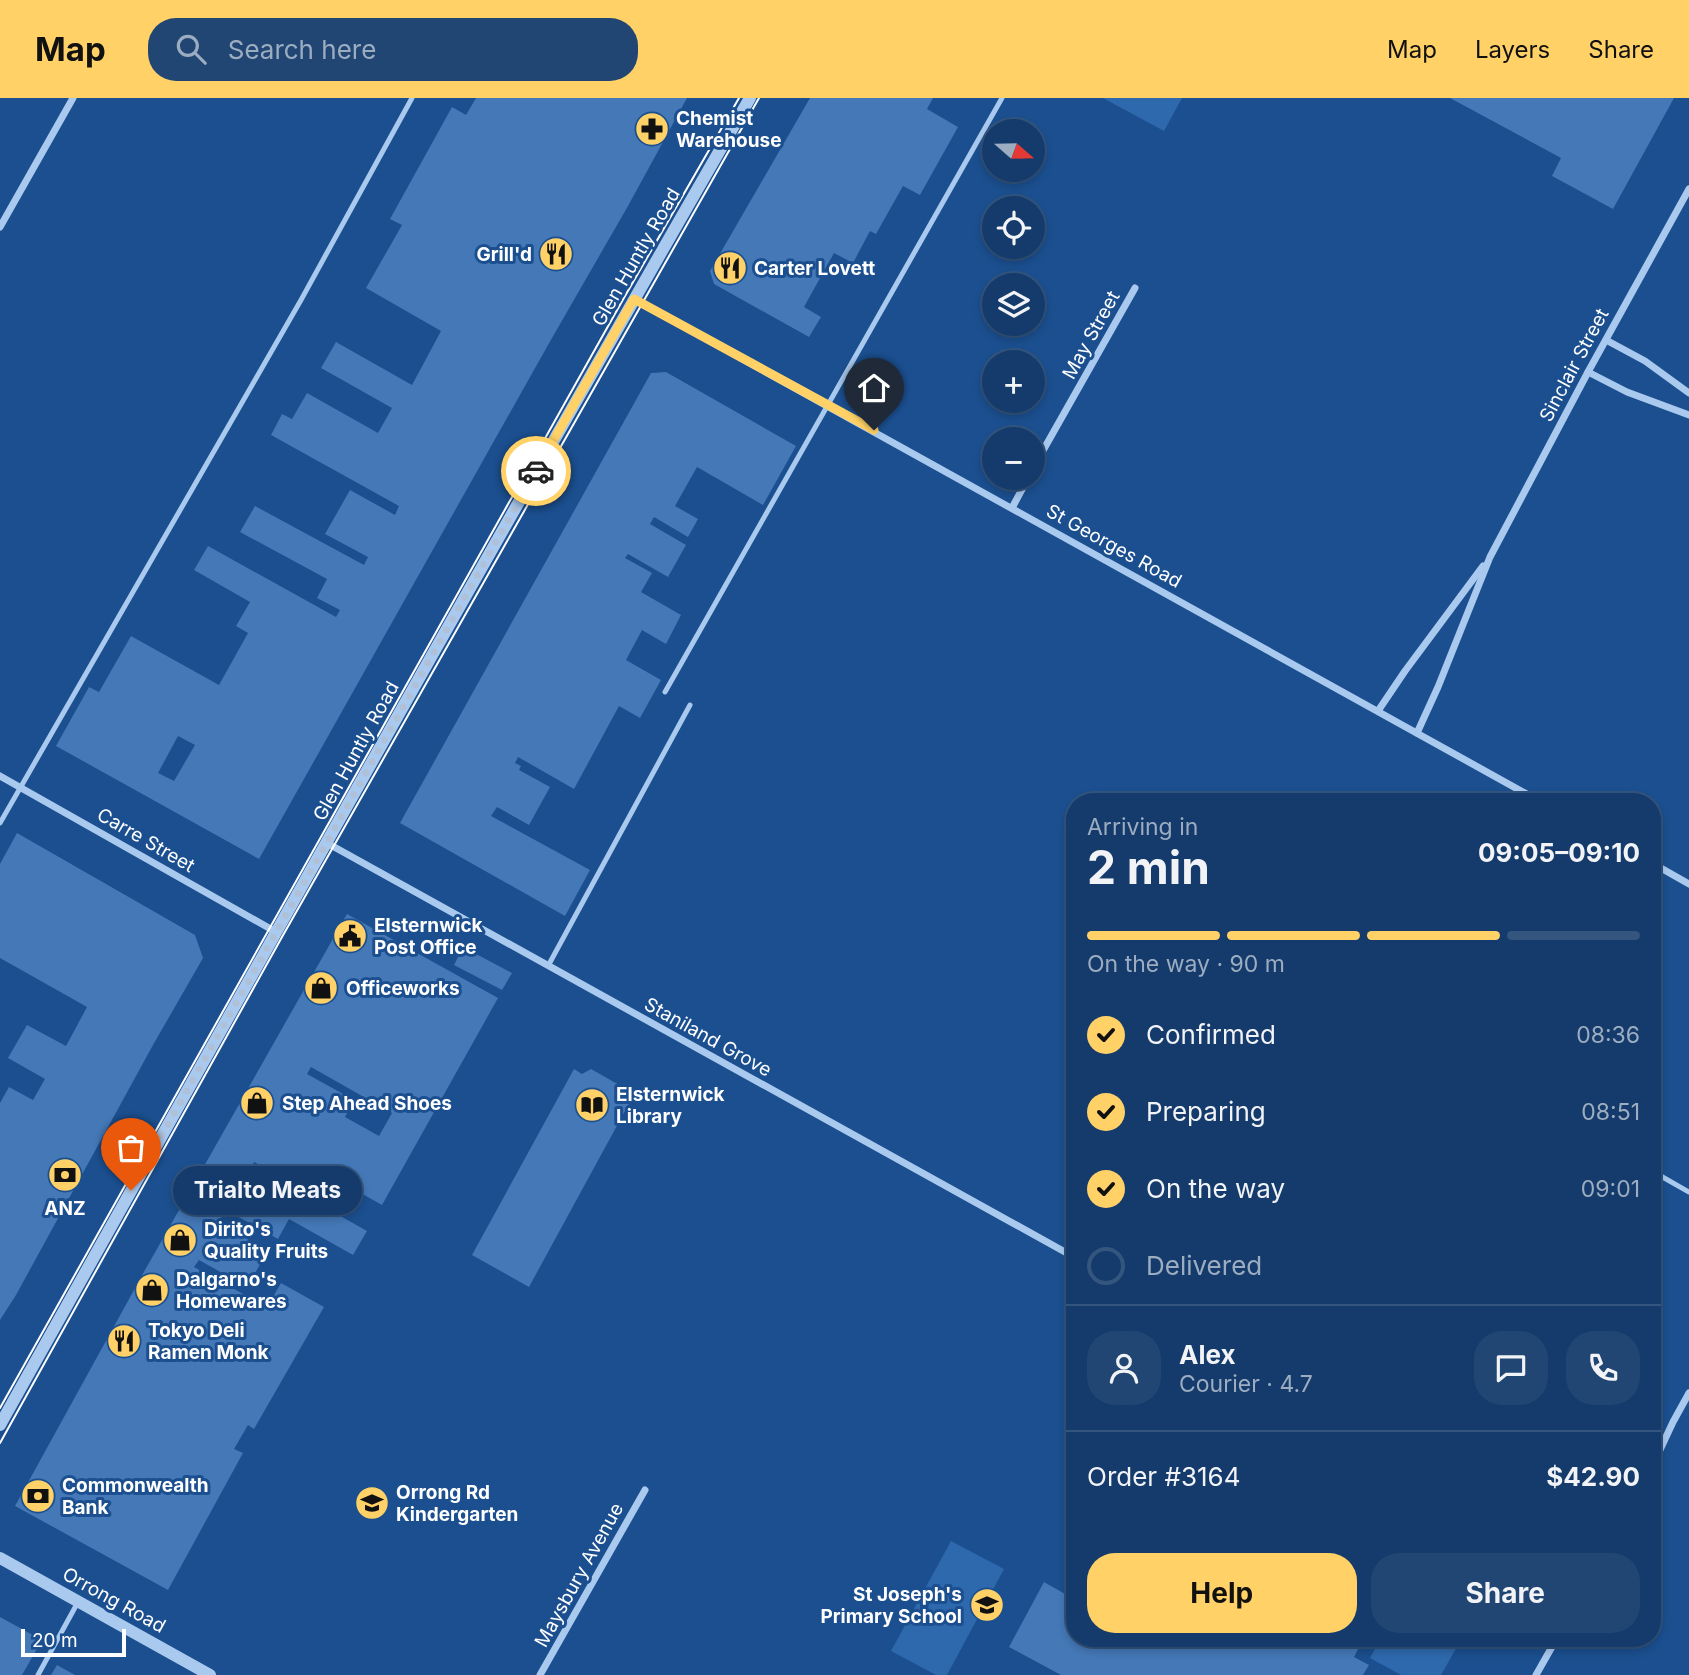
<!DOCTYPE html>
<html lang="en">
<head>
<meta charset="utf-8">
<style>
  body { margin:0; font-family:Inter,sans-serif; background:#214673; color:#f1f3f6; height:100vh; display:flex; flex-direction:column; font-size:26px; white-space:nowrap }
  * { box-sizing:border-box; margin:0 }
  p { font-size:23px; color:#9dadc1 }
  .icon { flex:none; width:38px; height:38px; fill:none; stroke:currentColor; stroke-width:2; stroke-linecap:round; stroke-linejoin:round }
  .map { position:relative; flex:1; overflow:hidden }
  .details { position:absolute; left:1066px; top:695px; width:595px; height:854px; display:flex; flex-direction:column; background:#143b6b; border-radius:28px; box-shadow:0 4px 10px #0003,0 0 0 2px #33557e }
  .details>* { flex:none }
  .needle { width:46px; rotate:110deg }
  .buttons { position:absolute; left:982px; top:21px; display:grid; gap:14px }
  .buttons a { display:grid; place-items:center; width:63px; height:63px; border-radius:50%; background:#143b6b; box-shadow:0 4px 10px #0003,0 0 0 2px #33557e; font-size:35px }
  .scale { position:absolute; left:21px; bottom:18px; width:105px; box-sizing:border-box; padding-left:7px; border:4px solid #fff; border-top:0; font-size:19px; line-height:24px; white-space:nowrap; color:#fff; -webkit-text-stroke:5px #1b4f8f; paint-order:stroke }
  .pin { position:absolute; display:grid; place-items:center; width:60px; height:60px; color:#fff; margin:-72px -30px; border-radius:50% 50% 50% 0; rotate:-45deg; box-shadow:0 0 7px #0007 }
  .pin .icon { rotate:45deg }
  .courier { position:absolute; display:grid; place-items:center; width:70px; height:70px; margin:-35px; border:5px solid #ffd166; border-radius:50%; background:#fff; color:#222; box-shadow:0 2px 9px #0007 }
  .bubble { position:absolute; height:49px; border-radius:24px; background:#143b6b; box-shadow:0 4px 10px #0003,0 0 0 2px #33557e; font-size:23px; font-weight:700; line-height:49px; text-align:center }
  .summary em { font-style:normal; font-weight:700 }
  .summary div { display:flex; flex-direction:column-reverse }
  .summary { display:flex; align-items:center; justify-content:space-between; height:119px; padding:0 21px }
  h1 { font-size:46px; font-weight:700; line-height:52px }
  .bar { display:grid; grid-template-columns:repeat(4,1fr); gap:10px 7px; align-content:center; height:84px; padding:0 21px }
  .bar i { height:9px; border-radius:5px; background:#33557e }
  .bar .selected { background:#ffd166 }
  .bar p { grid-column:span 4 }
  .line { display:flex; align-items:center; gap:18px; padding:0 21px; border-top:2px solid #33557e }
  .line div { flex:1 }
  .round { display:grid; place-items:center; flex:none; width:74px; height:74px; border-radius:28px; background:#214673 }
  ol { padding:0 21px; list-style:none }
  li { display:flex; align-items:center; gap:21px; height:77px }
  li p { margin-inline-start:auto }
  li .icon { padding:7px; border-radius:50%; background:#ffd166; color:#111; stroke-width:4 }
  li:last-child { color:#9dadc1 }
  li i { width:38px; height:38px; border:4px solid #33557e; border-radius:50% }
  .action { display:flex; gap:14px; margin-top:auto; padding:14px 21px }
  .action a { flex:1; height:80px; border-radius:28px; background:#ffd166; color:#111; font-size:28px; font-weight:700; line-height:80px; text-align:center }
  .action a+a { background:#214673; color:#f1f3f6 }
  header { display:flex; align-items:center; gap:42px; box-sizing:border-box; height:98px; padding:0 35px; background:#ffd166; color:#111 }
  header strong { font-size:33px }
  nav { display:flex; gap:38px; margin-inline-start:auto; font-size:24px }
  .search { width:490px; height:63px; background:#214673; display:flex; align-items:center; gap:18px; box-sizing:border-box; padding:0 24px; border-radius:28px; color:#9dadc1; font-size:26px }
  .map>svg:first-child { display:block }
</style>
</head>
<body>
<header>
<strong>Map</strong>
<div class="search"><svg class="icon" aria-label="search" viewBox="0 0 24 24"><circle cx="10" cy="10" r="6"/><path d="M15 15l6 6"/></svg>Search here</div>
<nav><a>Map</a><a>Layers</a><a>Share</a></nav>
</header>
<div class="map">
<svg width="1689" height="1577" viewBox="0 0 1689 1577">
  <rect width="100%" height="100%" fill="#1b4f8f"/>
  <g fill="#2e69ad">
    <polygon points="1103,0 1182,0 1164,33"/>
    <polygon points="951,1443 1004,1471 947,1577 936,1577 891,1553"/>
    <polygon points="1381,1540 1462,1540 1441,1577 1401,1577 1370,1560"/>
  </g>
  <g fill="#4478b7" fill-rule="evenodd">
    <path d="M476,0H687L628,108L548,247L259,761L56,648L89,589L99,594L131,538L219,587L248,535L236,528L250,504L194,472L208,448L336,519L340,512L317,500L327,481L240,434L255,408L364,467L368,459L325,436L350,392L395,417L399,408L271,337L282,316L292,321L307,295L378,335L392,310L321,270L336,244L412,287L441,233L366,190L402,127L390,121L452,9L466,17ZM178,638L195,647L174,683L158,675Z"/>
    <polygon points="810,0 933,0 927,11 958,29 920,97 903,88 876,136 870,133 853,165 834,155 804,209 821,219 809,239 714,186 710,173"/>
    <polygon points="1450,0 1674,0 1613,111 1552,78 1561,60"/>
    <polygon points="666,274 796,348 763,407 697,369 675,408 698,421 688,439 654,419 650,426 686,447 668,479 628,456 625,460 652,475 641,494 681,517 666,546 642,532 626,562 661,582 640,620 619,608 574,691 518,659 515,665 521,668 519,672 550,689 529,727 497,709 491,718 590,772 565,818 400,725 651,275"/>
    <polygon points="17,735 195,837 203,860 153,947 16,1197 0,1222 0,1005 9,989 33,1002 45,981 8,960 27,927 66,948 87,909 0,860 0,766"/>
    <path d="M347,816L498,900L382,1107L316,1070L305,1091L254,1064L252,1068L367,1133L353,1157L289,1121L278,1141L226,1112L218,1125L267,1152L258,1170L247,1189L199,1162L194,1169L267,1209L281,1185L324,1209L254,1331L248,1327L234,1351L243,1355L168,1492L15,1408L145,1172ZM311,969L392,1015L379,1038L345,1019L354,1002L307,976Z"/>
    <polygon points="463,849 512,875 502,892 454,867"/>
    <polygon points="574,971 582,976 591,971 621,988 623,998 631,1002 529,1189 472,1157"/>
    <polygon points="1044,1484 1074,1501 1074,1540 1266,1540 1273,1544 1275,1540 1348,1540 1360,1547 1354,1559 1369,1567 1363,1577 1061,1577 1009,1549"/>
    <polygon points="0,1519 42,1542 22,1577 0,1577"/>
    <polygon points="57,1567 75,1577 51,1577"/>
  </g>
  <g fill="none" stroke-linecap="round" stroke-linejoin="round">
    <g stroke="#a9c9ee" stroke-width="5">
      <polyline points="665,594 1002,0"/>
      <polyline points="0,725 301,202 412,0"/>
      <polyline points="548,868 690,607"/>
      <polyline points="1652,1073 1689,1094"/>
      <polyline points="38,1577 78,1504"/>
    </g>
    <g stroke="#a9c9ee" stroke-width="7">
      <polyline points="0,129 73,0"/>
      <polyline points="634,201 1541,704"/>
      <polyline points="1606,242 1645,263 1689,295"/>
      <polyline points="1588,274 1627,294 1689,317"/>
      <polyline points="1032,372 1135,190"/>
      <polyline points="1012,410 1028,380"/>
      <polyline points="1378,613 1405,573 1483,468"/>
      <polyline points="1417,635 1438,589 1490,459 1588,274 1689,91"/>
      <polyline points="0,678 276,834"/>
      <polyline points="327,745 1074,1159"/>
      <polyline points="1652,765 1689,786"/>
      <polyline points="1652,1369 1673,1324 1689,1295"/>
      <polyline points="540,1577 645,1392"/>
      <polyline points="1536,1577 1557,1540"/>
    </g>
    <g stroke="#a9c9ee" stroke-width="12">
      <path d="M0,1327C248,884 496,440 750,0"/>
      <polyline points="0,1460 210,1577"/>
    </g>
    <g stroke="#fff" stroke-width="2">
      <polyline points="0,1310 625,198 739,0"/>
      <polyline points="0,1345 282,839 759,0"/>
    </g>
  </g>
  <g fill="none" stroke-linecap="round" stroke-linejoin="round">
    <polyline stroke="#afc1d8" stroke-width="7" stroke-dasharray="0 12.6" points="131,1092 536,373"/>
    <polyline stroke="#ffd166" stroke-width="9" points="536,373 634,201 874,332"/>
  </g>
  <defs>
    <g id="pharmacy-disc" transform="scale(1.75)"><circle r="9.5" fill="#ffd166" stroke="#1b4f8f"/><path d="M-2-6h4v4h4v4h-4v4h-4v-4h-4v-4h4Z" fill="#111"/></g>
    <g id="restaurant-disc" transform="scale(1.75)"><circle r="9.5" fill="#ffd166" stroke="#1b4f8f"/><path d="M-5-6h1v4h1v-4h1v4h1v-4h1v5L-1.5 .5V6h-2V.5L-5-1ZM5-6V6H3V1.5H1.5Q1.5-4 5-6Z" fill="#111"/></g>
    <g id="civic-disc" transform="scale(1.75)"><circle r="9.5" fill="#ffd166" stroke="#1b4f8f"/><path d="M-.6-6.5H3V-4.5H.6V-3L4-1V1h2V6H-6V1h2V-1L-.6-3ZM-1.2 2.5V6h2.4V2.5Z" fill="#111"/></g>
    <g id="shop-disc" transform="scale(1.75)"><circle r="9.5" fill="#ffd166" stroke="#1b4f8f"/><path d="M-5-2.5h2.3a2.7 3.5 0 0 1 5.4 0H5L5.5 6h-11ZM-1.5-2.5h3a1.5 2.3 0 0 0-3 0Z" fill="#111"/></g>
    <g id="library-disc" transform="scale(1.75)"><circle r="9.5" fill="#ffd166" stroke="#1b4f8f"/><path d="M-6-4Q-3-5.5-.7-3.5V5Q-3 3-6 4ZM6-4Q3-5.5 .7-3.5V5Q3 3 6 4Z" fill="#111"/></g>
    <g id="bank-disc" transform="scale(1.75)"><circle r="9.5" fill="#ffd166" stroke="#1b4f8f"/><path d="M-6-4H6V4H-6ZM0-2.3a2.3 2.3 0 1 0 0 4.6a2.3 2.3 0 1 0 0-4.6Z" fill="#111"/></g>
    <g id="school-disc" transform="scale(1.75)"><circle r="9.5" fill="#ffd166" stroke="#1b4f8f"/><path d="M0-5L7-2L0 1L-7-2ZM-4 1L0 2.5L4 1V4Q0 6-4 4Z" fill="#111"/></g>
  </defs>
  <g fill-rule="evenodd">
    <use href="#pharmacy-disc" x="652" y="31"/>
    <use href="#restaurant-disc" x="556" y="156"/>
    <use href="#restaurant-disc" x="730" y="170"/>
    <use href="#civic-disc" x="350" y="838"/>
    <use href="#shop-disc" x="321" y="890"/>
    <use href="#shop-disc" x="257" y="1005"/>
    <use href="#library-disc" x="592" y="1007"/>
    <use href="#bank-disc" x="65" y="1077"/>
    <use href="#shop-disc" x="180" y="1142"/>
    <use href="#shop-disc" x="152" y="1192"/>
    <use href="#restaurant-disc" x="124" y="1243"/>
    <use href="#bank-disc" x="38" y="1398"/>
    <use href="#school-disc" x="372" y="1405"/>
    <use href="#school-disc" x="987" y="1507"/>
  </g>
  <g text-anchor="middle" dominant-baseline="central" stroke-width="6" stroke-linejoin="round" paint-order="stroke">
    <g font-size="19" font-weight="bold" fill="#fff" stroke="#1b4f8f" text-anchor="start">
      <text x="676" y="20">Chemist<tspan x="676" dy="22">Warehouse</tspan></text>
      <text x="532" y="156" text-anchor="end">Grill'd</text>
      <text x="754" y="170">Carter Lovett</text>
      <text x="374" y="827">Elsternwick<tspan x="374" dy="22">Post Office</tspan></text>
      <text x="346" y="890">Officeworks</text>
      <text x="616" y="996">Elsternwick<tspan x="616" dy="22">Library</tspan></text>
      <text x="282" y="1005">Step Ahead Shoes</text>
      <text x="65" y="1110" text-anchor="middle">ANZ</text>
      <text x="204" y="1131">Dirito's<tspan x="204" dy="22">Quality Fruits</tspan></text>
      <text x="176" y="1181">Dalgarno's<tspan x="176" dy="22">Homewares</tspan></text>
      <text x="148" y="1232">Tokyo Deli<tspan x="148" dy="22">Ramen Monk</tspan></text>
      <text x="62" y="1387">Commonwealth<tspan x="62" dy="22">Bank</tspan></text>
      <text x="396" y="1394">Orrong Rd<tspan x="396" dy="22">Kindergarten</tspan></text>
      <text x="962" y="1496" text-anchor="end">St Joseph's<tspan x="962" dy="22">Primary School</tspan></text>
    </g>
    <g font-size="19" fill="#fff" stroke="#1b4f8f">
      <text transform="translate(636 159) rotate(-60)">Glen Huntly Road</text>
      <text transform="translate(1091 237) rotate(-61)">May Street</text>
      <text transform="translate(1574 267) rotate(-62)">Sinclair Street</text>
      <text transform="translate(1114 448) rotate(29)">St Georges Road</text>
      <text transform="translate(356 653) rotate(-61)">Glen Huntly Road</text>
      <text transform="translate(146 742) rotate(30)">Carre Street</text>
      <text transform="translate(708 939) rotate(29)">Staniland Grove</text>
      <text transform="translate(579 1477) rotate(-61)">Maysbury Avenue</text>
      <text transform="translate(114 1502) rotate(29)">Orrong Road</text>
    </g>
  </g>
</svg>
<div class="buttons">
<a><svg class="needle" viewBox="-14 -14 28 28"><path d="M0-13l5 13h-10z" fill="#e53935"/><path d="M0 13l5-13h-10z" fill="#9dadc1"/></svg></a>
<a><svg class="icon" aria-label="locate" viewBox="0 0 24 24"><circle cx="12" cy="12" r="6"/><path d="M12 2v4M12 18v4M2 12h4M18 12h4"/></svg></a>
<a><svg class="icon" aria-label="layers" viewBox="0 0 24 24"><path d="M12 4l9 5-9 5-9-5zM3 14l9 5 9-5"/></svg></a>
<a>+</a>
<a>−</a>
</div>
<div class="scale">20 m</div>
<div class="pin" style="left:131px;top:1092px;background:#ea580c"><svg class="icon" aria-label="bag" viewBox="0 0 24 24"><path d="M5 8h14l-1 12H6zM9 8a3 3 0 0 1 6 0"/></svg></div>
<div class="pin" style="left:874px;top:332px;background:#1f2937"><svg class="icon" aria-label="home" viewBox="0 0 24 24"><path d="M3 11l9-7 9 7M6 9v11h12V9"/></svg></div>
<div class="courier" style="left:536px;top:373px"><svg class="icon" aria-label="car" viewBox="0 0 24 24"><path d="M5 17H2v-5l4-1 3-4h7l3 4 3 1v5h-3M9 17h6M6 11h13"/><circle cx="7" cy="17" r="2"/><circle cx="17" cy="17" r="2"/></svg></div>
<div class="bubble" style="left:173px;top:1068px;width:189px">Trialto Meats</div>
<section class="details">
<div class="summary"><div><h1>2 min</h1><p>Arriving in</p></div><em>09:05–09:10</em></div>
<div class="bar"><i class="selected"></i><i class="selected"></i><i class="selected"></i><i></i><p>On the way · 90 m</p></div>
<ol>
<li><svg class="icon" aria-label="check" viewBox="0 0 24 24"><path d="M5 12l5 5 9-10"/></svg>Confirmed<p>08:36</p></li>
<li><svg class="icon" aria-label="check" viewBox="0 0 24 24"><path d="M5 12l5 5 9-10"/></svg>Preparing<p>08:51</p></li>
<li><svg class="icon" aria-label="check" viewBox="0 0 24 24"><path d="M5 12l5 5 9-10"/></svg>On the way<p>09:01</p></li>
<li><i></i>Delivered</li>
</ol>
<div class="line" style="height:126px"><a class="round"><svg class="icon" aria-label="person" viewBox="0 0 24 24"><circle cx="12" cy="8" r="4"/><path d="M4 21q1-7 8-7t8 7"/></svg></a><div><b>Alex</b><p>Courier · 4.7</p></div><a class="round"><svg class="icon" aria-label="chat" viewBox="0 0 24 24"><path d="M4 5h16v11H9l-5 4z"/></svg></a><a class="round"><svg class="icon" aria-label="phone" viewBox="0 0 24 24"><path d="M5 4h4l2 5-3 2q2 4 5 5l2-3 5 2v4C11 20 4 13 5 4z"/></svg></a></div>
<div class="line" style="height:91px"><div>Order #3164</div><b>$42.90</b></div>
<div class="action"><a>Help</a><a>Share</a></div>
</section>
</div>
</body>
</html>
